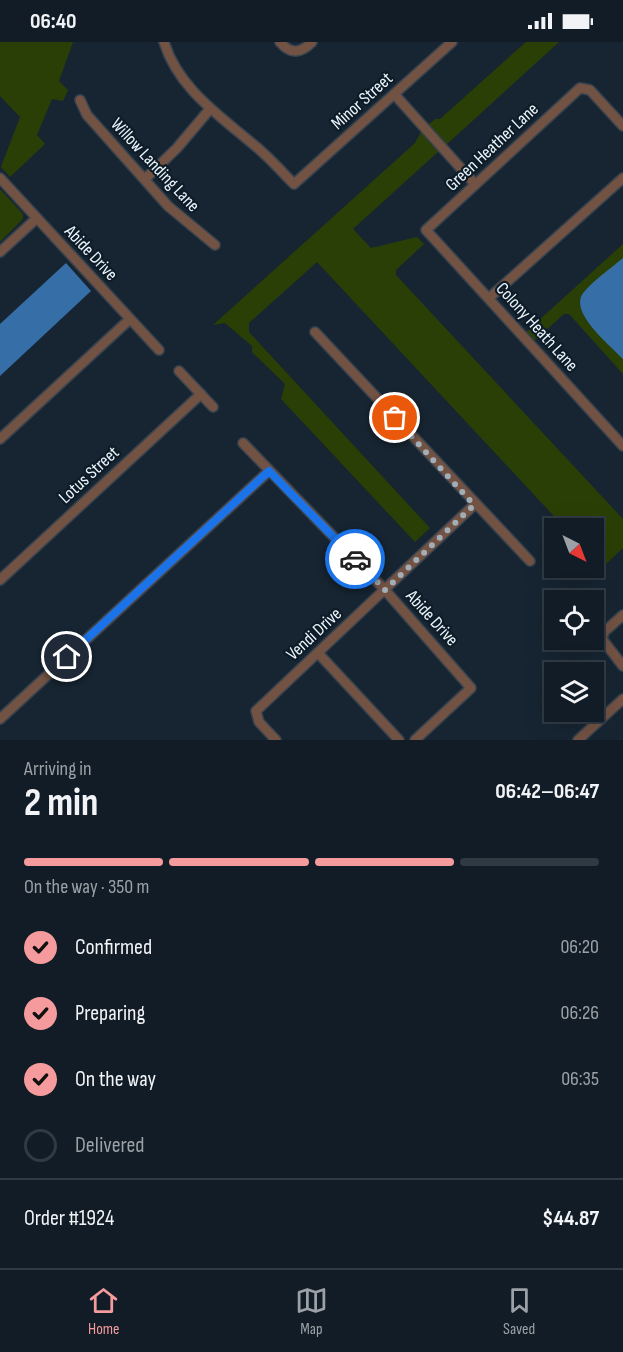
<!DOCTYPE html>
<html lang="en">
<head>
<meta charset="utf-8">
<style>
  body { margin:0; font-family:"Sofia Sans Condensed",sans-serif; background:#1e2932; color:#f1f3f6; height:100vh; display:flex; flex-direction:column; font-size:22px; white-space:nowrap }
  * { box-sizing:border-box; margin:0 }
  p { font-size:20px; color:#9ca1a7 }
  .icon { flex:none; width:33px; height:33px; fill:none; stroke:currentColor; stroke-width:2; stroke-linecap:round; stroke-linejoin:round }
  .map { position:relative; height:698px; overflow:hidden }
  .panel { display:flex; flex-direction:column; background:#111c26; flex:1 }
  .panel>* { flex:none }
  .needle { width:39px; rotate:138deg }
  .tools { position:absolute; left:544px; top:476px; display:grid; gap:12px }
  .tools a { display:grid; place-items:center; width:60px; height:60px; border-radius:0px; background:#111c26; box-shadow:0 6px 24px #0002,0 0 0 2px #303a43; font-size:30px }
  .pin { position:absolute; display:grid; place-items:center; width:51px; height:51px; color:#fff; margin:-26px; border:3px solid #fff; border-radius:50%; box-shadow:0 2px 6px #0007 }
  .courier { position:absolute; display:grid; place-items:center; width:60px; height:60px; margin:-30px; border:4px solid #1a73e8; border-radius:50%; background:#fff; color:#222; box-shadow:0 2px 8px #0007 }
  .head em { font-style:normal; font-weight:700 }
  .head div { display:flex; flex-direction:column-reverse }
  .head { display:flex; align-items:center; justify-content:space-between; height:102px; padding:0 24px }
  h1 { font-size:39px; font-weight:700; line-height:45px }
  .bar { display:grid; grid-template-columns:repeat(4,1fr); gap:9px 6px; align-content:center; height:72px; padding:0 24px }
  .bar i { height:8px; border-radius:4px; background:#303a43 }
  .bar .active { background:#f59b9d }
  .bar p { grid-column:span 4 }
  .line { display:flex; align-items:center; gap:15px; padding:0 24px; border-top:2px solid #303a43 }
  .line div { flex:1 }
  ol { padding:0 24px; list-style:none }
  li { display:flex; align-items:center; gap:18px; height:66px }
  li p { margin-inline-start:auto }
  li .icon { padding:6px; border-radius:50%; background:#f59b9d; color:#111; stroke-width:4 }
  li:last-child { color:#9ca1a7 }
  li i { width:33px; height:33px; border:3px solid #303a43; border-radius:50% }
  .status { display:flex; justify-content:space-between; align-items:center; height:42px; padding:0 30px; background:#111c26; direction:ltr }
  .status svg { height:16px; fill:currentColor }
  .tab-bar { display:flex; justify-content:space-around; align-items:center; height:84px; border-top:2px solid #303a43; background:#111c26; font-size:16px; color:#9ca1a7 }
  .tab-bar a { display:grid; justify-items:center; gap:3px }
  .tab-bar .active { color:#f59b9d }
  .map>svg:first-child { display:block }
</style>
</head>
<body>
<div class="status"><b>06:40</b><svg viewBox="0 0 49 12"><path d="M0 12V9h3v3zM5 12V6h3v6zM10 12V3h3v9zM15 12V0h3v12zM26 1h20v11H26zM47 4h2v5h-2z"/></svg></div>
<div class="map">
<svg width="623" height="698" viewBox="0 0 623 698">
  <rect width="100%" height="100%" fill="#172532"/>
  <g fill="#2a3f05">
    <polygon points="0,0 73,0 59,39 68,48 63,59 52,57 37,93 45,102 10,135 1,125 20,75 0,54"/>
    <polygon points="526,0 559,0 446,103 428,83 435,77 440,77"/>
    <polygon points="421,90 439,109 353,187 371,206 417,195 424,202 396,228 396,233 623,477 623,506 602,526 594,517 594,486 565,486 317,220 249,281 249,290 430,486 415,500 281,357 285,342 252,310 252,304 225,281 213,283 415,101"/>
    <polygon points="0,147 23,172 23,177 0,200"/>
    <polygon points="623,202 623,332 569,272 564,272 534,299 526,290"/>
  </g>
  <g fill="#366fa8">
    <path d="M623,216V317C610,303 567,269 584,250C595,237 610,227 623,216Z"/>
    <polygon points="66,221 91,249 0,334 0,282"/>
  </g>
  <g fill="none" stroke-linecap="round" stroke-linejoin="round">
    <g stroke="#35424f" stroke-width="12">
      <g id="minor">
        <path d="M164,0C178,46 219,73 254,103C268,114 281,129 294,142L452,0"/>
        <path d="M280,0C291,13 301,11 312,0"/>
        <polyline points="395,53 475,142"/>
        <polyline points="80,58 87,73 168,164 215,203"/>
        <polyline points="623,84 590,48 580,46 426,188 623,404"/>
        <polyline points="0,136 159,308"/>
        <polyline points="145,137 177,106 210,67"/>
        <polyline points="0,210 37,176"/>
        <polyline points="489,256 623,136"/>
        <polyline points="315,290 530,519"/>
        <polyline points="179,329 213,365"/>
        <polyline points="0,397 130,277"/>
        <polyline points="243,401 385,548 471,646 415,698"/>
        <polyline points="0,538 201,352"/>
        <polyline points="623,573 604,590 602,597 623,624"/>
        <polyline points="318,611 399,698"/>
        <polyline points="0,677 269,429"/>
        <polyline points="276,698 259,680 256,669 474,463"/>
        <polyline points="578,698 623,657"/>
      </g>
    </g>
    <use href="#minor" stroke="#725243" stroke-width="9"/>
  </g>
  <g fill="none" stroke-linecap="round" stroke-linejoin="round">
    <polyline stroke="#a1adb7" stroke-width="6" stroke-dasharray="0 10.8" points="355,517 385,548 474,463 395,376"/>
    <polyline stroke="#1a73e8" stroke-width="8" points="67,615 269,429 355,517"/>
  </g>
  <g text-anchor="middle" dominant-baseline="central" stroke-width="4.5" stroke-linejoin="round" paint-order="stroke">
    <g font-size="18" fill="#ecf6fe" stroke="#0e1c28">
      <text transform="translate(362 59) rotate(-42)">Minor Street</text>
      <text transform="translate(492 105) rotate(-43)">Green Heather Lane</text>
      <text transform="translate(155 123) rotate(47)">Willow Landing Lane</text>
      <text transform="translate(91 211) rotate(47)">Abide Drive</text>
      <text transform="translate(537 285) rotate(48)">Colony Heath Lane</text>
      <text transform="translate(89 433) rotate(-43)">Lotus Street</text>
      <text transform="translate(432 576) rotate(48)">Abide Drive</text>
      <text transform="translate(314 592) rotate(-43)">Vendi Drive</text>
    </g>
  </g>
</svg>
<div class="tools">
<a><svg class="needle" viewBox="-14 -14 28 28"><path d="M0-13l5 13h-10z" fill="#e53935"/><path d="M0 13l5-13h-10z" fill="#9ca1a7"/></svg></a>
<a><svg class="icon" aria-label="locate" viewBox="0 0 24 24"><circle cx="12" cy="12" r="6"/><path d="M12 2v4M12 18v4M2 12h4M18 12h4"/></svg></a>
<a><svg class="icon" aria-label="layers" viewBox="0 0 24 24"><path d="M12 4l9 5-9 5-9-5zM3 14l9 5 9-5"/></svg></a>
</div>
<div class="pin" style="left:395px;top:376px;background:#ea580c"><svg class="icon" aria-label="bag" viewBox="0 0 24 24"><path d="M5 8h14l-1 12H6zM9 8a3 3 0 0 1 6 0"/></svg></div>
<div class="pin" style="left:67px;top:615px;background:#1f2937"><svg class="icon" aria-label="home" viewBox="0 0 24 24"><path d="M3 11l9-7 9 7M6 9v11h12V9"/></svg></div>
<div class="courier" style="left:355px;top:517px"><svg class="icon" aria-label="car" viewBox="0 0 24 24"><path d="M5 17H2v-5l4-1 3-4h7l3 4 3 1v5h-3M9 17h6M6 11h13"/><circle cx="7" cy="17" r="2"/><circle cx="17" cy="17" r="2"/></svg></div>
</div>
<section class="panel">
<div class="head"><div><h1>2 min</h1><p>Arriving in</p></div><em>06:42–06:47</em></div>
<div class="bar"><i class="active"></i><i class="active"></i><i class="active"></i><i></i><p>On the way · 350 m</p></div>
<ol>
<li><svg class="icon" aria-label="check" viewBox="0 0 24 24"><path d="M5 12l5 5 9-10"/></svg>Confirmed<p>06:20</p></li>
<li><svg class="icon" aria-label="check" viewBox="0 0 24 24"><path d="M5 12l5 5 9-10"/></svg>Preparing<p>06:26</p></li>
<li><svg class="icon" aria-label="check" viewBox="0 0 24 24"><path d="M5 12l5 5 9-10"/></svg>On the way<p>06:35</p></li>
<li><i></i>Delivered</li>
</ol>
<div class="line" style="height:78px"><div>Order #1924</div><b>$44.87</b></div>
</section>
<nav class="tab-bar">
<a class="active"><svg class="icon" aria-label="home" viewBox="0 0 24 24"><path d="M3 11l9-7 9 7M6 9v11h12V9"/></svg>Home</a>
<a><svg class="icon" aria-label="map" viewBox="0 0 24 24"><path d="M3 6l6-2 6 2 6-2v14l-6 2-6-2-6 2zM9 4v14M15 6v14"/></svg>Map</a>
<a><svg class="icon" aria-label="saved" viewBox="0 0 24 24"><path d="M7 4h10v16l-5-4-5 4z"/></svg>Saved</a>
</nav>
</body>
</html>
